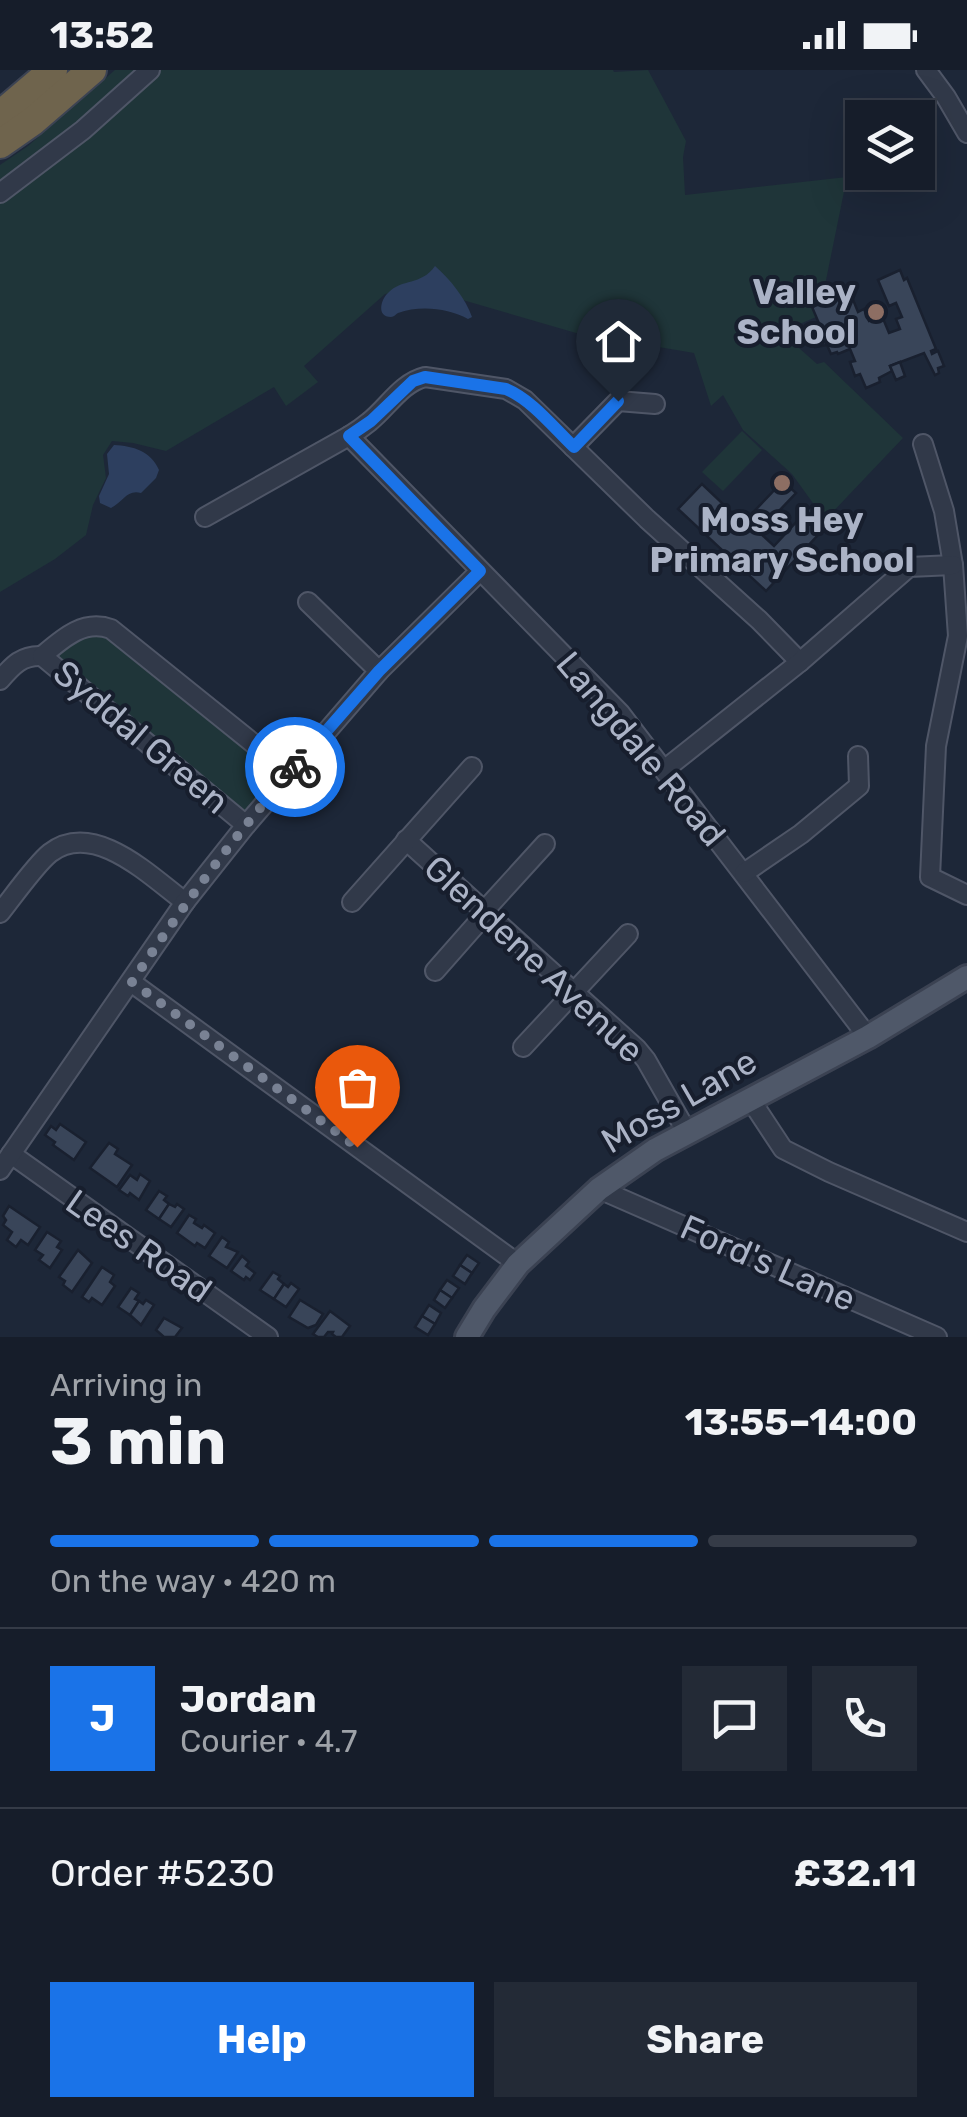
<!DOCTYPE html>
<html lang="en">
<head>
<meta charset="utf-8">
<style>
  body { margin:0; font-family:Rubik,sans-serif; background:#232a36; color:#f1f3f6; height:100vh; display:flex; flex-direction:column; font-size:38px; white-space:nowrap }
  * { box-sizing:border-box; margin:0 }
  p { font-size:32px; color:#9ea2a8 }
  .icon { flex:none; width:55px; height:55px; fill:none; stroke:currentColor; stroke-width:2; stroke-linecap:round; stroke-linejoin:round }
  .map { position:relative; height:1267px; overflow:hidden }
  .drawer { display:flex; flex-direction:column; background:#161d2a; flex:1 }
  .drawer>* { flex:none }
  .fabs { position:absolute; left:845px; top:30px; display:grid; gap:20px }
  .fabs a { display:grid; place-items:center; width:90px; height:90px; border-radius:0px; background:#161d2a; box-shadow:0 10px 40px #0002,0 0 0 2px #353b47; font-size:50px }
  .pin { position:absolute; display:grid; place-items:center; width:85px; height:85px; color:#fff; margin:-102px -42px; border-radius:50% 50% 50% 0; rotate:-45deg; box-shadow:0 0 10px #0007 }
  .pin .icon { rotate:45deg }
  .courier { position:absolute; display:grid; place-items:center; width:100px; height:100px; margin:-50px; border:8px solid #1a73e8; border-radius:50%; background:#fff; color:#222; box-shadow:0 2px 12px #0007 }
  .overview em { font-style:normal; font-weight:700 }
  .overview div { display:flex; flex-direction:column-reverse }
  .overview { display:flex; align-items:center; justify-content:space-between; height:170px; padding:0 50px }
  h1 { font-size:65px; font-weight:700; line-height:75px }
  .bar { display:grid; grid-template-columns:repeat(4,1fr); gap:15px 10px; align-content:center; height:120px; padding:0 50px }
  .bar i { height:12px; border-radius:8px; background:#353b47 }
  .bar .on { background:#1a73e8 }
  .bar p { grid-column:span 4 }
  .line { display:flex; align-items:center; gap:25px; padding:0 50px; border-top:2px solid #353b47 }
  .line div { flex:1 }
  .round { display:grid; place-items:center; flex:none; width:105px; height:105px; border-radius:0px; background:#232a36 }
  .primary-button { display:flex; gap:20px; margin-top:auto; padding:20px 50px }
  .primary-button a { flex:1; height:115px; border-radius:0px; background:#1a73e8; color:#fff; font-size:40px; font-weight:700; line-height:115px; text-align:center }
  .primary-button a+a { background:#232a36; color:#f1f3f6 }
  .status { display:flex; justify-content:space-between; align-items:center; height:70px; padding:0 50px; background:#161d2a; direction:ltr }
  .status svg { height:28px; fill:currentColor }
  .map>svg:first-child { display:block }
</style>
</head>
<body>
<div class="status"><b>13:52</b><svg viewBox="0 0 49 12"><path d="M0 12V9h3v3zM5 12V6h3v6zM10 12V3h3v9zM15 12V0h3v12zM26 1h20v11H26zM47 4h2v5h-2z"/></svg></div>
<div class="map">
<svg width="967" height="1267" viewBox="0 0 967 1267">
  <rect width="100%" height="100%" fill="#1d2738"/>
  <g fill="#1f3539">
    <polygon points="115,0 149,0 0,123 0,95 28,76"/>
    <polygon points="159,0 613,0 614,2 648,0 686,71 683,87 685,125 847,107 824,220 808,227 816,247 781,262 817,294 824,292 903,368 827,448 815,436 792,404 743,360 723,325 711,336 694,283 576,263 418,217 385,224 304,296 318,312 286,336 274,317 166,381 133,373 112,371 103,385 106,408 93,435 86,465 55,489 0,522 0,132 72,78"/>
    <polygon points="742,361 762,380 723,421 702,402"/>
    <polygon points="100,555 290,703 246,755 42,586"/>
  </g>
  <g fill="#2d3f5f">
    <path d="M435,196C450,209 466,229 472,247L468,249C448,238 420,235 398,243C396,244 394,247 391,247C376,247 381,229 388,223C402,208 421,216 435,196Z"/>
    <path d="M114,375C133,376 151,381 159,400L156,408L141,423C127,419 123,432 111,438L100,433L99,426L109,404L107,384Z"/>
  </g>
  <g fill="#394559" stroke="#19202f" stroke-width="2.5">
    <polygon points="900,200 904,210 907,208 936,279 931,281 932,284 938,281 944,296 938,298 939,303 935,305 924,283 890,296 892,301 879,308 880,312 866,318 860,304 855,306 850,292 855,291 850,279 838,284 837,282 831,284 827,275 815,277 809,263 821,258 812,237 850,222 858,242 864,239 869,251 882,246 889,263 900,259 896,249 902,247 896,233 889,236 878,210"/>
    <polygon points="900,292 905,306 896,310 890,296"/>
    <polygon points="783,411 796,423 759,462 774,476 812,435 830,452 766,521 678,439 702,414 743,453"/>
    <polygon points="60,1054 86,1072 74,1090 53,1075 55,1072 45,1065 51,1056 56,1060"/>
    <polygon points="109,1073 118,1079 115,1084 132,1095 117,1117 90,1098"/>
    <polygon points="140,1104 150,1111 139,1130 130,1123 128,1126 119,1120 130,1105 137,1110"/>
    <polygon points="159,1121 167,1126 164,1130 169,1134 159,1149 146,1140"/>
    <polygon points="169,1134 175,1137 177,1134 184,1139 171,1157 159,1149"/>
    <polygon points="9,1136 40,1157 28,1175 21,1170 16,1177 7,1170 12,1162 3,1155 6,1150 3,1146"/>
    <polygon points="189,1145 196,1149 194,1153 202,1158 204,1155 215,1163 205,1178 197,1173 195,1176 177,1163"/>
    <polygon points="47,1162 61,1171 57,1177 62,1180 50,1198 39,1190 43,1185 35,1180"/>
    <polygon points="222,1167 229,1172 226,1177 238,1182 227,1198 209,1186"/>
    <polygon points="78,1180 92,1193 72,1222 63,1215 65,1211 59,1207"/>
    <polygon points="467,1185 479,1193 472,1203 460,1195"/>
    <polygon points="242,1186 249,1192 246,1196 255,1203 250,1210 246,1207 244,1210 231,1201"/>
    <polygon points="460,1195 472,1203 465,1214 453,1206"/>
    <polygon points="102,1197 114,1205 110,1212 115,1216 102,1235 92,1228 89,1232 82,1227"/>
    <polygon points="273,1202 280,1206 278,1209 284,1214 274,1229 260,1220"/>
    <polygon points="447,1210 459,1218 452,1228 440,1220"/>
    <polygon points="291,1213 299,1219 286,1237 274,1229 284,1214 288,1217"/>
    <polygon points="131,1218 139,1223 135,1229 139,1231 130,1245 118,1237"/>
    <polygon points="440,1220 452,1228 445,1238 434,1230"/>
    <polygon points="146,1230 154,1235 141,1255 130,1245 139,1231 143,1234"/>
    <polygon points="300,1230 323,1244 316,1255 308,1258 289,1247"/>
    <polygon points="429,1235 441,1243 435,1254 422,1246"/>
    <polygon points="330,1241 350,1256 342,1267 336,1267 332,1264 333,1262 328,1262 324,1267 318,1267 313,1264"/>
    <polygon points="422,1246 435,1254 428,1265 415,1257"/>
    <polygon points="164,1248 182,1258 175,1267 164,1267 156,1260"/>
  </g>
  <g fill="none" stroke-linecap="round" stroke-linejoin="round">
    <g stroke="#4f5667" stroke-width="22">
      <g id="minor">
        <polyline points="926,0 946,27 967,63"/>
        <polyline points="0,123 83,60 150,0"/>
        <polyline points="349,366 620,643 868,967"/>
        <polyline points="923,374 944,441 953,495 958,566 936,676 930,807 967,825"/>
        <polyline points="573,377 618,331 655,334"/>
        <path d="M205,447L349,366C356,362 363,357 369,352C388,337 401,313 425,307L506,319L525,330L647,449L759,550L800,592"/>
        <polyline points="308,532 379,601"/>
        <path d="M0,610C13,595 22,585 42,586"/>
        <polyline points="664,700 800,592 909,497 953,495"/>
        <path d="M246,755L42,586C63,568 84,549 111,559L290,703"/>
        <polyline points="406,770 637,979 646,990 688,1064"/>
        <polyline points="744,803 801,764 859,716 858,686"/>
        <polyline points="352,832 472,697"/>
        <polyline points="485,840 545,774"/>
        <path d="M0,843C12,828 36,794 50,783C94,749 151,807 185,832"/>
        <polyline points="435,901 487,842"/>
        <polyline points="131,912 518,1194"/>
        <polyline points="523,977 628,864"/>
        <polyline points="750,1029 783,1079 829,1102 967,1162"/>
        <polyline points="11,1084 268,1267"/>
        <polyline points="0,1100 185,832 246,755 379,601 480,501"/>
        <polyline points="599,1119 937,1267"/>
      </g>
    </g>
    <g stroke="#3b4252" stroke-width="28">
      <polyline id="major" points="467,1267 484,1239 518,1194 599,1119 655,1080 868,967 967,907"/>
    </g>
    <g stroke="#3c4353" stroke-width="32">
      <g id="highway">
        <polyline points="0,45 53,0"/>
        <polyline points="0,74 33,51 92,0"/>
      </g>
    </g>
    <use href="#minor" stroke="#313949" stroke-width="18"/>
    <use href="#major" stroke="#4f5869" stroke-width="22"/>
    <use href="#highway" stroke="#6f644d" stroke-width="28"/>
  </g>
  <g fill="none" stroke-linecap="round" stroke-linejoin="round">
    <path stroke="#798294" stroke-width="10" stroke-dasharray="0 18" d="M295,697C235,765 182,837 132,912L357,1077"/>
    <path stroke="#1a73e8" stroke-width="12" d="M295,697L379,601L480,501L349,366L371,351L413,311L425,307L506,319C532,330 553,357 574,377L618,331"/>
  </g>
  <g fill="#8d6e63" stroke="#171e2d" stroke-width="4">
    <circle cx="876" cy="242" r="10"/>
    <circle cx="782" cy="413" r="10"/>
  </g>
  <g text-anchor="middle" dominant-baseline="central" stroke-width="8" stroke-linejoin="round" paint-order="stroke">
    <g font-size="35" font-weight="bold" fill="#abb3c6" stroke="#171e2d" text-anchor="end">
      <text x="856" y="222">Valley<tspan x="856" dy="40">School</tspan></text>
      <text x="782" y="450" text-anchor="middle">Moss Hey<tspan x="782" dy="40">Primary School</tspan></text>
    </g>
    <g font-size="35" fill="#abb3c6" stroke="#171e2d">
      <text transform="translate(141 667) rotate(40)">Syddal Green</text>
      <text transform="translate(641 679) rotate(50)">Langdale Road</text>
      <text transform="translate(534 889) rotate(43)">Glendene Avenue</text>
      <text transform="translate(679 1031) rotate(-30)">Moss Lane</text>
      <text transform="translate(139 1176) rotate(35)">Lees Road</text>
      <text transform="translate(768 1193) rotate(24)">Ford's Lane</text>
    </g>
  </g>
</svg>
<div class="fabs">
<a><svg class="icon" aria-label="layers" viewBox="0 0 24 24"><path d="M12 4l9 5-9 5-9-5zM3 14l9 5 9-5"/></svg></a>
</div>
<div class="pin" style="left:357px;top:1077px;background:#ea580c"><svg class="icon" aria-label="bag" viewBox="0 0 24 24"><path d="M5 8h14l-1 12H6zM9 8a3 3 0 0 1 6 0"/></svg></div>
<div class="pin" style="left:618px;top:331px;background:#1f2937"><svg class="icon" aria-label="home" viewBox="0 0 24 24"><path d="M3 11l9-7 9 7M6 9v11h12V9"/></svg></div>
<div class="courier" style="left:295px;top:697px"><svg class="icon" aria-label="bike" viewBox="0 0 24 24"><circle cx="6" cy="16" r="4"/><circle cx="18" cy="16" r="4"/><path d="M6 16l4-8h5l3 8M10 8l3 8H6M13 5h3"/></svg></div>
</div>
<section class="drawer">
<div class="overview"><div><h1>3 min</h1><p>Arriving in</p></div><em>13:55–14:00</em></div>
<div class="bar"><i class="on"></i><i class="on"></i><i class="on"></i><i></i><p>On the way · 420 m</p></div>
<div class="line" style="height:180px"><b class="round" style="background:#1a73e8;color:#fff">J</b><div><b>Jordan</b><p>Courier · 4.7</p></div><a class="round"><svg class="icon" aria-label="chat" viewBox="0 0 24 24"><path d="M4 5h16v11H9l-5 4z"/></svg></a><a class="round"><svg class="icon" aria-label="phone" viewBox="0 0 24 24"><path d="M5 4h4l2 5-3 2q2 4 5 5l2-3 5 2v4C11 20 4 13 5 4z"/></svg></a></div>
<div class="line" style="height:130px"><div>Order #5230</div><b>£32.11</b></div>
<div class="primary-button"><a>Help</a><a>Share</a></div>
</section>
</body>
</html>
